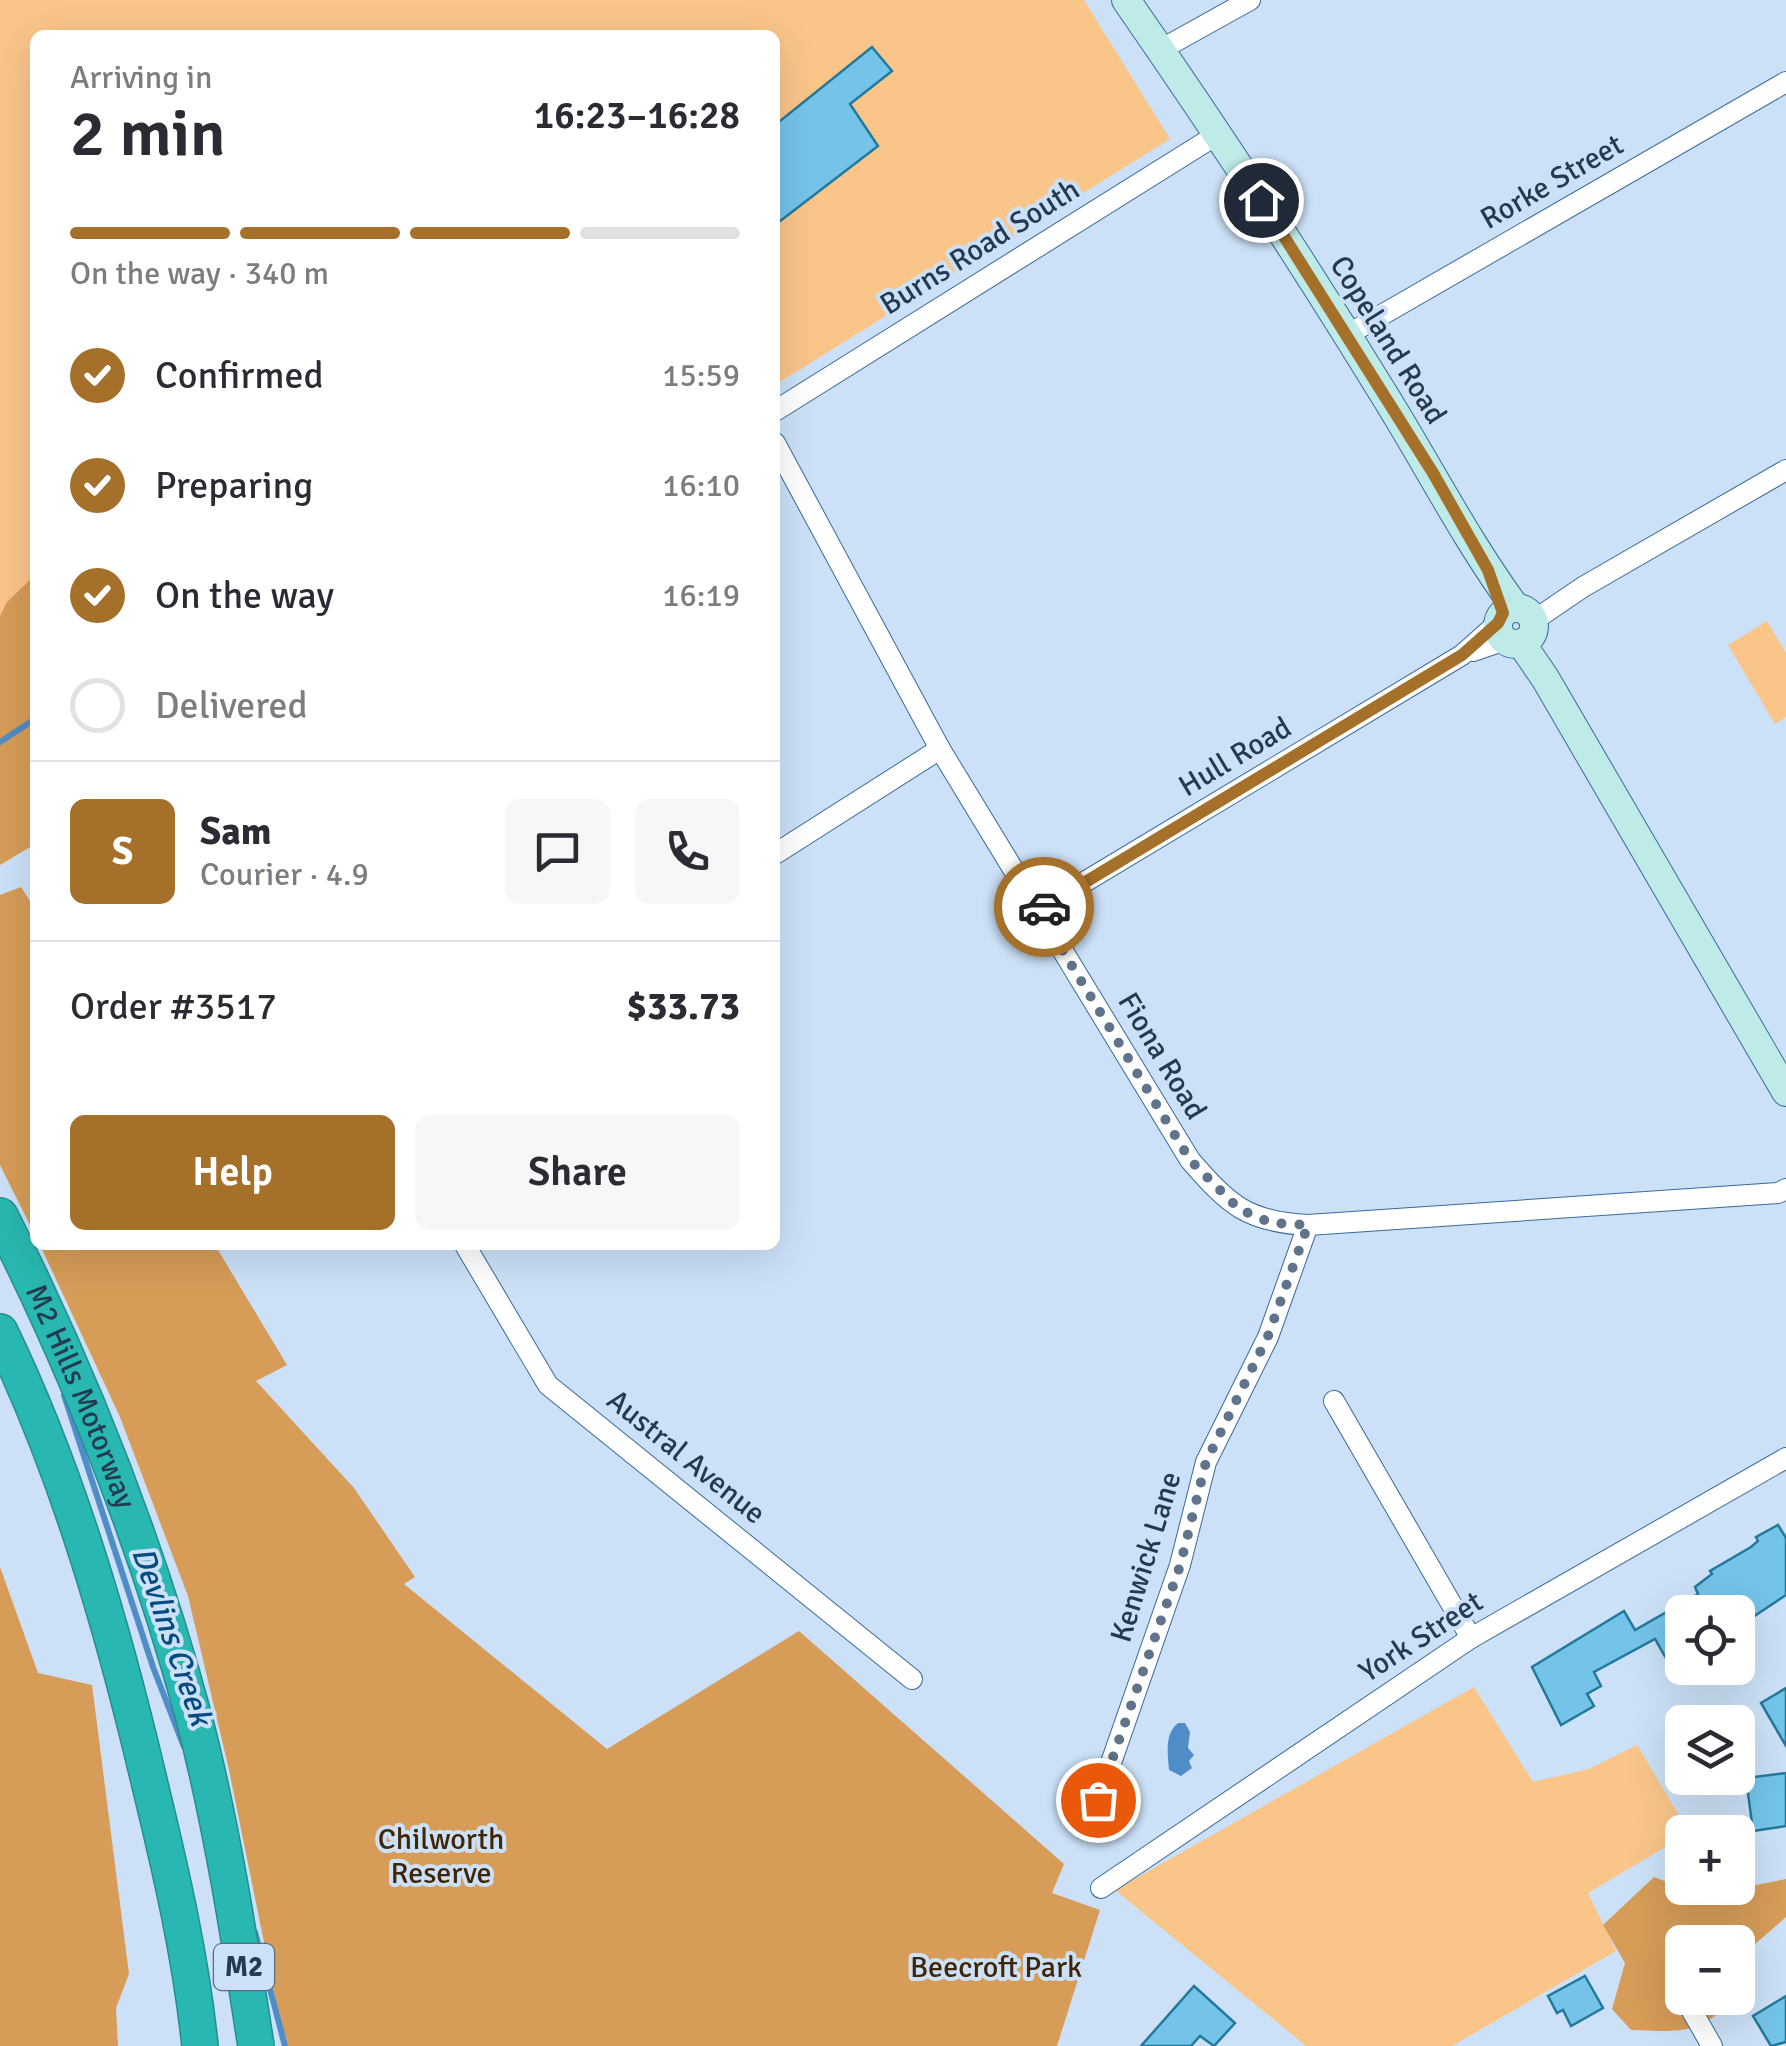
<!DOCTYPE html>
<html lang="en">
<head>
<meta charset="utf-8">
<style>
  body { margin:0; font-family:Signika,sans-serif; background:#f7f7f7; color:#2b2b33; height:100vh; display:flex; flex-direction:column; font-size:38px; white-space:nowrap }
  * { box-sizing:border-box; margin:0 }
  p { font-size:32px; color:#7c7c81 }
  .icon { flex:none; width:55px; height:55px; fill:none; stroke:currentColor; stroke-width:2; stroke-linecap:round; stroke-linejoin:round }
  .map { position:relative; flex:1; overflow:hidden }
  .sheet { position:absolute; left:30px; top:30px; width:750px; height:1220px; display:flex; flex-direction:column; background:#fff; border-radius:15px; box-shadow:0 10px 40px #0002 }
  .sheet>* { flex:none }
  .fabs { position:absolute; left:1665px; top:1595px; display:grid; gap:20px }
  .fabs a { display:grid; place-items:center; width:90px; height:90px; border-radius:15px; background:#fff; box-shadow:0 10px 40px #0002; font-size:50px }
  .pin { position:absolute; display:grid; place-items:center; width:85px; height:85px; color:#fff; margin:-42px; border:5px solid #fff; border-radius:50%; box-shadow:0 2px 10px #0007 }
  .courier { position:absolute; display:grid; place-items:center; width:100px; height:100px; margin:-50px; border:8px solid #a5702a; border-radius:50%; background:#fff; color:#222; box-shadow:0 2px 12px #0007 }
  .headline em { font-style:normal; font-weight:600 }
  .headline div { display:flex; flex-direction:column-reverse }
  .headline { display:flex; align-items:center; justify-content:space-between; height:170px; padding:0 40px }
  h1 { font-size:65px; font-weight:600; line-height:75px }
  .bar { display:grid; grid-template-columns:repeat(4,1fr); gap:15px 10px; align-content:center; height:120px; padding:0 40px }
  .bar i { height:12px; border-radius:8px; background:#e1e1e2 }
  .bar .active { background:#a5702a }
  .bar p { grid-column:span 4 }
  .line { display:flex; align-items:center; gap:25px; padding:0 40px; border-top:2px solid #e1e1e2 }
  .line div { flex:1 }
  .round { display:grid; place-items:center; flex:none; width:105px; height:105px; border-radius:15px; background:#f7f7f7 }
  ol { padding:0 40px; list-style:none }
  li { display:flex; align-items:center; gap:30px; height:110px }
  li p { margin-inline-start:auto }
  li .icon { padding:10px; border-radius:50%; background:#a5702a; color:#fff; stroke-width:4 }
  li:last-child { color:#7c7c81 }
  li i { width:55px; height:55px; border:5px solid #e1e1e2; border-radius:50% }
  .cta { display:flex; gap:20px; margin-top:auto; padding:20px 40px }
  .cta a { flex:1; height:115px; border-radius:15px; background:#a5702a; color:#fff; font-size:40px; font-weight:600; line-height:115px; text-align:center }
  .cta a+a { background:#f7f7f7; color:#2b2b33 }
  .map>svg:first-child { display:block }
</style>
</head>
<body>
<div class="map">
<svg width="1786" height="2046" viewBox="0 0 1786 2046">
  <rect width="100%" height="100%" fill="#cce1f7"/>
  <g fill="#f9c589">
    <polygon points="0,0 1084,0 1170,139 775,385 775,35 35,35 35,844 0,865"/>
    <polygon points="1767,621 1786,653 1786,717 1775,724 1728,645"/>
    <polygon points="1474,1687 1533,1782 1589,1769 1637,1745 1689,1832 1682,1832 1682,1837 1588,1893 1616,1951 1452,2046 1306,2046 1115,1890"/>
  </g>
  <g fill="#d69c58">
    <polygon points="35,575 35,844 0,865 0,616 7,602"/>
    <polygon points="21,887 35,909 35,1235 0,1165 0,895"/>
    <polygon points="40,1245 215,1245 287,1365 256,1381 354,1488 415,1577 404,1584 607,1749 799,1631 1064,1864 1052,1893 1100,1910 1057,2046 285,2046 229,1770 188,1596 120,1417"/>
    <polygon points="0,1567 38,1673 92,1685 129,1974 116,2008 118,2046 0,2046"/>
    <path d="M1654,1877L1702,1896L1786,1879V1917L1738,1959V1942H1682V1998H1722L1723,2009C1694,2036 1669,2031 1631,2030L1612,2009L1625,1963L1603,1925Z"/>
  </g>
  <path fill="#508cc7" d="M1178,1723H1185L1190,1732L1188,1748L1194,1755L1189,1761L1192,1768L1181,1776L1169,1770C1168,1753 1164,1735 1178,1723Z"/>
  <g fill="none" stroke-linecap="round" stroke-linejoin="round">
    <g stroke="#508cc7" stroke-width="6">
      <polyline points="0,742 35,719"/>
      <polyline points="64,1395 153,1667 184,1747"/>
      <polyline points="255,1932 285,2046"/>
    </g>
  </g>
  <g fill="#74c4e9" stroke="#23799b" stroke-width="2.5">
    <polygon points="872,47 892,71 850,104 878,146 775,225 775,125"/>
    <polygon points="1778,1525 1786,1538 1786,1595 1738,1627 1738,1612 1682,1612 1682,1661 1671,1667 1655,1639 1594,1672 1601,1686 1587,1694 1594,1706 1561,1725 1532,1667 1624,1611 1635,1630 1698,1594 1695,1587 1712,1574 1710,1571 1751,1547 1758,1541 1756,1537"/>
    <polygon points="1786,1688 1786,1746 1761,1703"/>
    <polygon points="1786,1773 1786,1826 1753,1831 1746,1778"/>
    <polygon points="1585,1976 1603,2008 1571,2026 1563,2010 1557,2013 1548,1996"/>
    <polygon points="1194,1986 1235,2023 1214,2046 1200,2036 1191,2046 1141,2046"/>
    <polygon points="1786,1996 1786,2042 1771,2046 1753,2016"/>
  </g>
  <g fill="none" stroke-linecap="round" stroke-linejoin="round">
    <g stroke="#386a9b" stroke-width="22">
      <g id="minor">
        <polyline points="1160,50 1250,0"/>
        <polyline points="1347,335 1786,82"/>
        <polyline points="775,411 1218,134"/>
        <path d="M775,443L940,749L1190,1160C1229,1205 1247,1222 1308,1225L1778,1193L1786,1189"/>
        <polyline points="1533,621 1583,587 1786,470"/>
        <polyline points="1473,651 1505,640"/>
        <polyline points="775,854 940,749"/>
        <polyline points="1038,910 1462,655 1498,623"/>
        <polyline points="465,1245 548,1385 912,1679"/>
        <polyline points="1334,1401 1471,1638"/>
        <polyline points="1098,1800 1180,1565 1206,1462 1268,1337 1308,1225"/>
        <polyline points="1101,1888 1471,1638 1786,1458"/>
        <polyline points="1692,2011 1712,2046"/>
      </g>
    </g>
    <g stroke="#386a9b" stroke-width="30">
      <g id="secondary">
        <path d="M1126,0C1214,127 1299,256 1380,388C1426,461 1465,539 1516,608"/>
        <circle cx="1516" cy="626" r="18"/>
        <polyline points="1521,643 1545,678 1786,1092"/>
      </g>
    </g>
    <g stroke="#278c8f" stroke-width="38">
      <g id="motorway">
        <path id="s1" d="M0,1216C81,1376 147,1544 194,1718C222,1826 239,1936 256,2046"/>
        <path d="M0,1332C69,1475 114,1632 150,1785C171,1871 191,1958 200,2046"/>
      </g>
    </g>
    <use href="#minor" stroke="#fff" stroke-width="20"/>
    <use href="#secondary" stroke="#beeae8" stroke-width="28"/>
    <use href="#motorway" stroke="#28b8b1" stroke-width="35"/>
  </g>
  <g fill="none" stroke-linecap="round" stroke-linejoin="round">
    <polyline stroke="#5f748a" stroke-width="10" stroke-dasharray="0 18" points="1044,907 1038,910 1190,1160 1239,1209 1271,1223 1308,1225 1268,1336 1206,1462 1180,1566 1098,1800"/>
    <polyline stroke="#a5702a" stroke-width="12" points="1044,907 1462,655 1498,623 1503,613 1488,570 1433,473 1261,200"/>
  </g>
  <g text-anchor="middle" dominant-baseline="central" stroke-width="8" stroke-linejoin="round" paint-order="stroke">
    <rect fill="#cce1f7" stroke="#566c82" stroke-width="2.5" x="214" y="1944" width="60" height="46" rx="8"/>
    <g font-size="28" font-weight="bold" fill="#243a50">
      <text x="244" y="1967">M2</text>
    </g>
    <g font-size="30" fill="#243a50" stroke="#cce1f7">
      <text transform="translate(1552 182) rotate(-30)">Rorke Street</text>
      <text transform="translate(980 247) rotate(-32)">Burns Road South</text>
      <text transform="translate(1388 340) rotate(58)">Copeland Road</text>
      <text transform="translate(1235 757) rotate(-31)">Hull Road</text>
      <text transform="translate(1162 1056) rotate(59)">Fiona Road</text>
      <text stroke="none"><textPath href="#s1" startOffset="198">M2 Hills Motorway</textPath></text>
      <text transform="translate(686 1457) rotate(39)">Austral Avenue</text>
      <text transform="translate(1146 1557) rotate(-73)">Kenwick Lane</text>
      <text transform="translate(1421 1637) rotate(-33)">York Street</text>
    </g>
    <g font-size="30" fill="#3e2607" stroke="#cce1f7">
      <text x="441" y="1839">Chilworth<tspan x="441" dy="34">Reserve</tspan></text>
      <text x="996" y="1967">Beecroft Park</text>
    </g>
    <g font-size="32" font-style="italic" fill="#034b82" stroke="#cce1f7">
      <text transform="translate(172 1636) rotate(71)">Devlins Creek</text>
    </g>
  </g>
</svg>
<div class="fabs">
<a><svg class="icon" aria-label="locate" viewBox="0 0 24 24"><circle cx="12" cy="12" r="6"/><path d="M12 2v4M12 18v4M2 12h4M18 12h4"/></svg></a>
<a><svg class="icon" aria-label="layers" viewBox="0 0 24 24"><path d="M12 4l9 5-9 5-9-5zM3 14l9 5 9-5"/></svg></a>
<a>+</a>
<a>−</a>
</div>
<div class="pin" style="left:1098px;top:1800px;background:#ea580c"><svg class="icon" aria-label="bag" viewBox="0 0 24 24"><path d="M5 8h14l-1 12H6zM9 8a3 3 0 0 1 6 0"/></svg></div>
<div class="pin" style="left:1261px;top:200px;background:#1f2937"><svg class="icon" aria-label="home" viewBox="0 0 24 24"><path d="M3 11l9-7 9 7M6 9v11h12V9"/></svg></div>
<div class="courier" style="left:1044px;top:907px"><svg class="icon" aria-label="car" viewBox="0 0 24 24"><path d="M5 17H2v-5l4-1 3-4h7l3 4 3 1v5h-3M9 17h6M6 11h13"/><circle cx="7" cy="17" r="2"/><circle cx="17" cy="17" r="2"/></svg></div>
<section class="sheet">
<div class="headline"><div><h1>2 min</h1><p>Arriving in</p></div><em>16:23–16:28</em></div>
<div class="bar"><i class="active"></i><i class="active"></i><i class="active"></i><i></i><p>On the way · 340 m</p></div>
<ol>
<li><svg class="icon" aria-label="check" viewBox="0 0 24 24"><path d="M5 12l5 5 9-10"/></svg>Confirmed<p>15:59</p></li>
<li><svg class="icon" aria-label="check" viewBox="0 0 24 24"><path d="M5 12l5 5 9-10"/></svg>Preparing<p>16:10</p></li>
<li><svg class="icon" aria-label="check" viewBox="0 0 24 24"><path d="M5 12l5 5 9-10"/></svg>On the way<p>16:19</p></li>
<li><i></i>Delivered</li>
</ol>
<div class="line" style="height:180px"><b class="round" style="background:#a5702a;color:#fff">S</b><div><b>Sam</b><p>Courier · 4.9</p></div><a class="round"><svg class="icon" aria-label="chat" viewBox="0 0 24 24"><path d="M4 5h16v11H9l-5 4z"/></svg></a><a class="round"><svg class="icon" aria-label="phone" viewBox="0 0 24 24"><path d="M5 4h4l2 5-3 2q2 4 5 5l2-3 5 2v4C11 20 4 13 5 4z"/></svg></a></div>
<div class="line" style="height:130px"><div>Order #3517</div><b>$33.73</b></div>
<div class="cta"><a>Help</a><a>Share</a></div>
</section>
</div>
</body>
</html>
